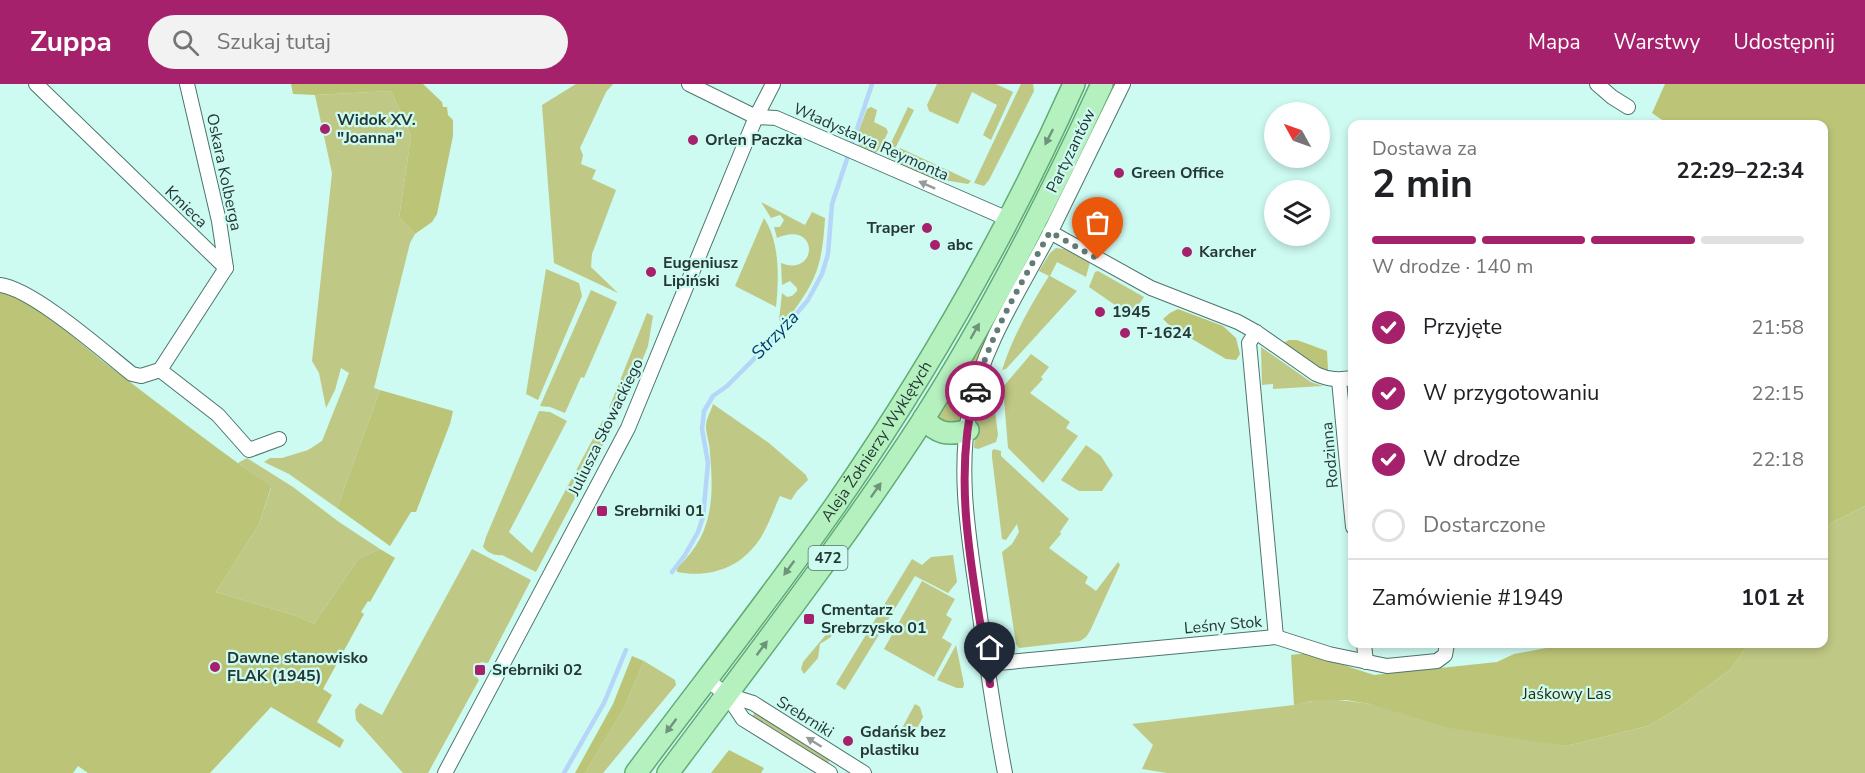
<!DOCTYPE html>
<html lang="pl">
<head>
<meta charset="utf-8">
<style>
  body { margin:0; font-family:"Nunito Sans",sans-serif; background:#f2f2f2; color:#202124; height:100vh; display:flex; flex-direction:column; font-size:22px; white-space:nowrap }
  * { box-sizing:border-box; margin:0 }
  p { font-size:20px; color:#757577 }
  .icon { flex:none; width:33px; height:33px; fill:none; stroke:currentColor; stroke-width:2; stroke-linecap:round; stroke-linejoin:round }
  .map { position:relative; flex:1; overflow:hidden }
  .sheet { position:absolute; left:1348px; top:36px; width:480px; height:528px; display:flex; flex-direction:column; background:#fff; border-radius:12px; box-shadow:0 3px 9px #0003 }
  .sheet>* { flex:none }
  .needle { width:39px; rotate:310deg }
  .tools { position:absolute; left:1264px; top:18px; display:grid; gap:12px }
  .tools a { display:grid; place-items:center; width:66px; height:66px; border-radius:50%; background:#fff; box-shadow:0 3px 9px #0003; font-size:30px }
  .pin { position:absolute; display:grid; place-items:center; width:51px; height:51px; color:#fff; margin:-62px -26px; border-radius:50% 50% 50% 0; rotate:-45deg; box-shadow:0 0 6px #0007 }
  .pin .icon { rotate:45deg }
  .courier { position:absolute; display:grid; place-items:center; width:60px; height:60px; margin:-30px; border:4px solid #a6216b; border-radius:50%; background:#fff; color:#222; box-shadow:0 2px 8px #0007 }
  .summary em { font-style:normal; font-weight:700 }
  .summary div { display:flex; flex-direction:column-reverse }
  .summary { display:flex; align-items:center; justify-content:space-between; height:102px; padding:0 24px }
  h1 { font-size:39px; font-weight:700; line-height:45px }
  .bar { display:grid; grid-template-columns:repeat(4,1fr); gap:9px 6px; align-content:center; height:72px; padding:0 24px }
  .bar i { height:8px; border-radius:4px; background:#e0e0e0 }
  .bar .on { background:#a6216b }
  .bar p { grid-column:span 4 }
  .line { display:flex; align-items:center; gap:15px; padding:0 24px; border-top:2px solid #e0e0e0 }
  .line div { flex:1 }
  ol { padding:0 24px; list-style:none }
  li { display:flex; align-items:center; gap:18px; height:66px }
  li p { margin-inline-start:auto }
  li .icon { padding:6px; border-radius:50%; background:#a6216b; color:#fff; stroke-width:4 }
  li:last-child { color:#757577 }
  li i { width:33px; height:33px; border:3px solid #e0e0e0; border-radius:50% }
  header { display:flex; align-items:center; gap:36px; box-sizing:border-box; height:84px; padding:0 30px; background:#a6216b; color:#fff }
  header strong { font-size:28px }
  nav { display:flex; gap:33px; margin-inline-start:auto; font-size:21px }
  .search { width:420px; height:54px; background:#f2f2f2; display:flex; align-items:center; gap:15px; box-sizing:border-box; padding:0 21px; border-radius:33px; color:#757577; font-size:22px }
  .map>svg:first-child { display:block }
</style>
</head>
<body>
<header>
<strong>Zuppa</strong>
<div class="search"><svg class="icon" aria-label="search" viewBox="0 0 24 24"><circle cx="10" cy="10" r="6"/><path d="M15 15l6 6"/></svg>Szukaj tutaj</div>
<nav><a>Mapa</a><a>Warstwy</a><a>Udostępnij</a></nav>
</header>
<div class="map">
<svg width="1865" height="689" viewBox="0 0 1865 689">
  <rect width="100%" height="100%" fill="#cdfaf1"/>
  <g fill="#c0c885">
    <polygon points="576,0 613,0 606,8 580,64 583,71 581,80 596,86 592,95 616,106 592,170 591,183 618,209 554,179 542,21"/>
    <polygon points="937,0 996,0 1013,8 991,56 983,51 997,21 972,8 958,40 929,27 927,21"/>
    <polygon points="1021,0 1033,0 1034,7 989,96 984,102 974,99"/>
    <polygon points="391,7 411,52 399,134 415,150 410,159 374,304 380,306 337,424 289,390 264,378 270,374 282,374 308,366 322,357 349,289 341,284 335,306 326,324 319,289 312,277 332,89 315,11"/>
    <polygon points="871,23 877,26 874,38 886,44 888,48 880,65 875,69 857,60 858,49 867,25"/>
    <polygon points="908,23 914,26 890,75 887,72 890,61"/>
    <polygon points="900,64 971,97 968,100 931,94 894,77"/>
    <path d="M761,118L805,141L812,128L825,134C822,186 815,199 784,240L779,236L782,209L787,213L792,212L797,207V204L790,197L782,201L781,179C818,194 820,135 777,154L774,143H780L784,136L780,131L771,134Z"/>
    <path d="M764,134C780,158 779,195 776,223L735,202Z"/>
    <path d="M1056,164L1064,165L1090,178L1086,193L1057,178L1050,192L1077,207L1006,285L1002,286C1013,252 1030,222 1049,192L1039,187L1050,169Z"/>
    <polygon points="546,185 579,199 582,212 538,316 526,310"/>
    <polygon points="1098,187 1144,213 1131,232 1089,203 1095,188"/>
    <polygon points="591,206 617,218 584,294 581,293 565,329 550,323 540,322"/>
    <polygon points="647,229 653,232 648,262 622,326 615,327 609,324"/>
    <polygon points="989,245 976,280 961,334 958,339 952,342 939,335 938,330"/>
    <polygon points="1261,263 1311,298 1323,302 1273,305 1273,300 1262,301"/>
    <polygon points="1031,270 1049,283 1041,293 1043,295 1030,309 1070,338 1066,344 1078,352 1043,399 1008,364 1003,303"/>
    <polygon points="987,292 991,296 998,351 996,358 978,365 974,364 977,331"/>
    <path d="M713,320L769,359L806,391L808,396L797,407L791,416L780,412C773,427 767,446 757,459C738,485 708,494 677,488V484C713,450 714,416 710,369C710,360 706,351 706,342C706,335 711,327 713,320Z"/>
    <path d="M539,327L550,328L567,337L509,448L532,469L603,336L613,342L536,488L502,471C495,472 488,469 483,463L486,453Z"/>
    <polygon points="1086,361 1101,372 1113,391 1102,407 1079,407 1061,396"/>
    <polygon points="994,365 1001,367 1001,372 1069,435 1060,448 1061,450 1049,464 1088,493 1085,499 1096,507 1118,478 1120,481 1090,547 1086,553 1080,557 1019,564 1016,560 1002,468 1012,460 1019,448 1017,440 1006,456 1002,455 992,373 992,367"/>
    <polygon points="247,374 293,403 339,438 380,465 358,475 314,540 297,532 216,508 259,440 271,404 238,379"/>
    <path d="M1865,422V689H1167L1142,685L1153,661L1132,640L1294,621C1318,613 1346,616 1370,620L1566,662L1648,642L1677,625L1731,585L1748,560H1824V449L1831,439Z"/>
    <polygon points="472,465 531,496 488,579 481,578 474,590 479,596 428,689 403,689 356,636 355,626 360,619 382,631"/>
    <polygon points="953,471 957,498 948,509 915,492 845,606 836,600 912,475 922,481 931,473"/>
    <polygon points="922,497 955,515 946,531 952,535 942,554 952,560 934,593 884,565"/>
    <polygon points="829,547 832,548 831,553 820,560 818,574 804,590 801,585 803,578"/>
    <polygon points="956,561 964,600 963,604 957,604 937,596"/>
    <polygon points="644,577 675,596 676,601 603,689 585,689 624,624"/>
    <polygon points="915,620 920,623 923,633 913,652 901,646"/>
    <polygon points="755,628 825,672 829,676 828,680 752,633"/>
  </g>
  <g fill="#bcc577">
    <polygon points="291,0 423,0 442,18 443,23 447,23 448,31 453,36 453,52 437,130 432,138 415,150 399,134 411,52 391,7 315,11 293,10"/>
    <polygon points="1665,0 1865,0 1865,422 1831,439 1824,449 1824,40 1668,40 1652,29"/>
    <path d="M0,207C37,218 78,258 109,282C163,323 216,364 271,403L259,440L216,508L297,532L314,540L358,475L380,465L395,474L370,518L368,517L361,528L364,530L323,605L332,611L317,638L344,656L340,664L271,623L210,689H88L78,682L73,689H0Z"/>
    <polygon points="1178,225 1223,242 1236,254 1240,270 1236,276 1226,275 1170,242 1163,235 1170,229"/>
    <polygon points="1289,256 1297,256 1327,267 1328,286 1313,281 1283,259"/>
    <polygon points="380,306 453,327 450,340 416,428 411,428 390,462 337,424"/>
    <polygon points="1549,560 1748,560 1731,585 1677,625 1648,642 1566,662 1449,644 1370,620 1346,616 1311,617 1294,621 1291,571 1307,569 1374,591 1497,578 1514,570 1546,564"/>
    <polygon points="632,572 644,577 624,624 585,689 575,689 613,620"/>
    <polygon points="729,666 764,684 761,689 711,689"/>
  </g>
  <g fill="none" stroke-linecap="round" stroke-linejoin="round">
    <g stroke="#b5d6f9" stroke-width="4.5">
      <polyline points="672,488 685,471 698,448 703,433 708,379 702,345 704,327 713,312 727,302 781,248 808,216 822,190 828,170 832,120 872,0"/>
      <polyline points="564,689 604,619 626,566"/>
    </g>
    <g stroke="#4c756e" stroke-width="16">
      <g id="street">
        <polyline points="36,0 226,184 160,286"/>
        <polyline points="187,0 219,137 226,184"/>
        <polyline points="689,0 756,33 776,34 1008,135"/>
        <polyline points="1597,0 1612,13 1628,23"/>
        <path d="M1050,148L1151,204L1238,238L1256,248L1316,290C1329,296 1339,296 1353,294"/>
        <path d="M0,201C33,205 103,267 132,290L141,292L160,286L218,331L249,366L279,355"/>
        <polyline points="1256,248 1249,259 1276,553"/>
        <polyline points="1339,296 1353,443"/>
        <polyline points="1364,560 1366,578"/>
        <polyline points="987,580 1276,553 1329,570 1387,582 1437,577 1445,571 1447,560"/>
        <polyline points="706,595 727,611 753,619 864,689"/>
        <polyline points="727,611 743,635 830,689"/>
        <polyline points="445,689 628,344 756,33 773,0"/>
        <path d="M1005,689C994,632 986,576 978,518C969,454 957,389 970,324C984,259 1021,205 1051,147C1075,98 1099,49 1123,0"/>
      </g>
    </g>
    <g stroke="#62aa73" stroke-width="24">
      <g id="primary">
        <path d="M924,334C936,350 949,352 968,346"/>
        <path id="s1" d="M636,689C703,599 773,511 837,419C928,287 1009,146 1074,0"/>
        <path d="M668,689C755,572 844,458 923,336C991,229 1049,115 1102,0"/>
      </g>
    </g>
    <use href="#street" stroke="#fff" stroke-width="14"/>
    <use href="#primary" stroke="#b5f1bf" stroke-width="21"/>
  </g>
  <defs><path id="oneway-solid" d="M-6-.8H1V-3.2L6.5 0L1 3.2V.8H-6Z" transform="scale(1.5)"/></defs>
  <g fill="#6e947a">
    <use href="#oneway-solid" transform="translate(1049 53) rotate(117)"/>
    <use href="#oneway-solid" transform="translate(975 247) rotate(-60)"/>
    <use href="#oneway-solid" transform="translate(876 406) rotate(-55)"/>
    <use href="#oneway-solid" transform="translate(789 484) rotate(126)"/>
    <use href="#oneway-solid" transform="translate(762 564) rotate(-53)"/>
    <use href="#oneway-solid" transform="translate(671 642) rotate(127)"/>
  </g>
  <g fill="#929c9a">
    <use href="#oneway-solid" transform="translate(927 101) rotate(-156)"/>
    <use href="#oneway-solid" transform="translate(814 658) rotate(-148)"/>
  </g>
  <g fill="none" stroke-linecap="round" stroke-linejoin="round">
    <path stroke="#607c77" stroke-width="6" stroke-dasharray="0 10.8" d="M975,307C990,250 1021,200 1050,148L1098,175"/>
    <path stroke="#a6216b" stroke-width="8" d="M975,307C950,402 976,505 990,600"/>
  </g>
  <g fill="#a6216b" stroke="#cdfaf1" stroke-width="2">
    <circle cx="325" cy="45" r="6"/>
    <circle cx="693" cy="56" r="6"/>
    <circle cx="1119" cy="89" r="6"/>
    <circle cx="927" cy="144" r="6"/>
    <circle cx="935" cy="161" r="6"/>
    <circle cx="1187" cy="168" r="6"/>
    <circle cx="651" cy="188" r="6"/>
    <circle cx="1100" cy="228" r="6"/>
    <circle cx="1125" cy="249" r="6"/>
    <rect x="596" y="421" width="12" height="12" rx="3"/>
    <rect x="803" y="529" width="12" height="12" rx="3"/>
    <circle cx="215" cy="583" r="6"/>
    <rect x="474" y="580" width="12" height="12" rx="3"/>
    <circle cx="848" cy="657" r="6"/>
  </g>
  <g text-anchor="middle" dominant-baseline="central" stroke-width="4.5" stroke-linejoin="round" paint-order="stroke">
    <rect fill="#cdfaf1" stroke="#58726d" stroke-width="1.5" x="808.5" y="462" width="39" height="24" rx="4.5"/>
    <g font-size="15" font-weight="bold" fill="#263835">
      <text x="828" y="474">472</text>
    </g>
    <g font-size="16" font-weight="bold" fill="#263835" stroke="#cdfaf1" text-anchor="start">
      <text x="337" y="36">Widok XV.<tspan x="337" dy="18">"Joanna"</tspan></text>
      <text x="705" y="56">Orlen Paczka</text>
      <text x="1131" y="89">Green Office</text>
      <text x="915" y="144" text-anchor="end">Traper</text>
      <text x="947" y="161">abc</text>
      <text x="1199" y="168">Karcher</text>
      <text x="663" y="179">Eugeniusz<tspan x="663" dy="18">Lipiński</tspan></text>
      <text x="1112" y="228">1945</text>
      <text x="1137" y="249">T-1624</text>
      <text x="614" y="427">Srebrniki 01</text>
      <text x="821" y="526">Cmentarz<tspan x="821" dy="18">Srebrzysko 01</tspan></text>
      <text x="227" y="574">Dawne stanowisko<tspan x="227" dy="18">FLAK (1945)</tspan></text>
      <text x="492" y="586">Srebrniki 02</text>
      <text x="860" y="648">Gdańsk bez<tspan x="860" dy="18">plastiku</tspan></text>
    </g>
    <g font-size="16" fill="#263835" stroke="#cdfaf1">
      <text transform="translate(871 58) rotate(24)">Władysława Reymonta</text>
      <text transform="translate(1071 67) rotate(-64)">Partyzantów</text>
      <text transform="translate(224 88) rotate(78)">Oskara Kolberga</text>
      <text transform="translate(186 123) rotate(44)">Kmieca</text>
      <text transform="translate(606 343) rotate(-64)">Juliusza Słowackiego</text>
      <text stroke="none"><textPath href="#s1" startOffset="410">Aleja Żołnierzy Wyklętych</textPath></text>
      <text transform="translate(1330 371) rotate(-95)">Rodzinna</text>
      <text transform="translate(1223 541) rotate(-5)">Leśny Stok</text>
      <text transform="translate(805 633) rotate(32)">Srebrniki</text>
    </g>
    <g font-size="16" fill="#2a2d0b" stroke="#cdfaf1">
      <text x="1567" y="610">Jaśkowy Las</text>
    </g>
    <g font-size="18" font-style="italic" fill="#003e71" stroke="#cdfaf1">
      <text transform="translate(775 251) rotate(-46)">Strzyża</text>
    </g>
  </g>
</svg>
<div class="tools">
<a><svg class="needle" viewBox="-14 -14 28 28"><path d="M0-13l5 13h-10z" fill="#e53935"/><path d="M0 13l5-13h-10z" fill="#757577"/></svg></a>
<a><svg class="icon" aria-label="layers" viewBox="0 0 24 24"><path d="M12 4l9 5-9 5-9-5zM3 14l9 5 9-5"/></svg></a>
</div>
<div class="pin" style="left:1098px;top:175px;background:#ea580c"><svg class="icon" aria-label="bag" viewBox="0 0 24 24"><path d="M5 8h14l-1 12H6zM9 8a3 3 0 0 1 6 0"/></svg></div>
<div class="pin" style="left:990px;top:600px;background:#1f2937"><svg class="icon" aria-label="home" viewBox="0 0 24 24"><path d="M3 11l9-7 9 7M6 9v11h12V9"/></svg></div>
<div class="courier" style="left:975px;top:307px"><svg class="icon" aria-label="car" viewBox="0 0 24 24"><path d="M5 17H2v-5l4-1 3-4h7l3 4 3 1v5h-3M9 17h6M6 11h13"/><circle cx="7" cy="17" r="2"/><circle cx="17" cy="17" r="2"/></svg></div>
<section class="sheet">
<div class="summary"><div><h1>2 min</h1><p>Dostawa za</p></div><em>22:29–22:34</em></div>
<div class="bar"><i class="on"></i><i class="on"></i><i class="on"></i><i></i><p>W drodze · 140 m</p></div>
<ol>
<li><svg class="icon" aria-label="check" viewBox="0 0 24 24"><path d="M5 12l5 5 9-10"/></svg>Przyjęte<p>21:58</p></li>
<li><svg class="icon" aria-label="check" viewBox="0 0 24 24"><path d="M5 12l5 5 9-10"/></svg>W przygotowaniu<p>22:15</p></li>
<li><svg class="icon" aria-label="check" viewBox="0 0 24 24"><path d="M5 12l5 5 9-10"/></svg>W drodze<p>22:18</p></li>
<li><i></i>Dostarczone</li>
</ol>
<div class="line" style="height:78px"><div>Zamówienie #1949</div><b>101 zł</b></div>
</section>
</div>
</body>
</html>
